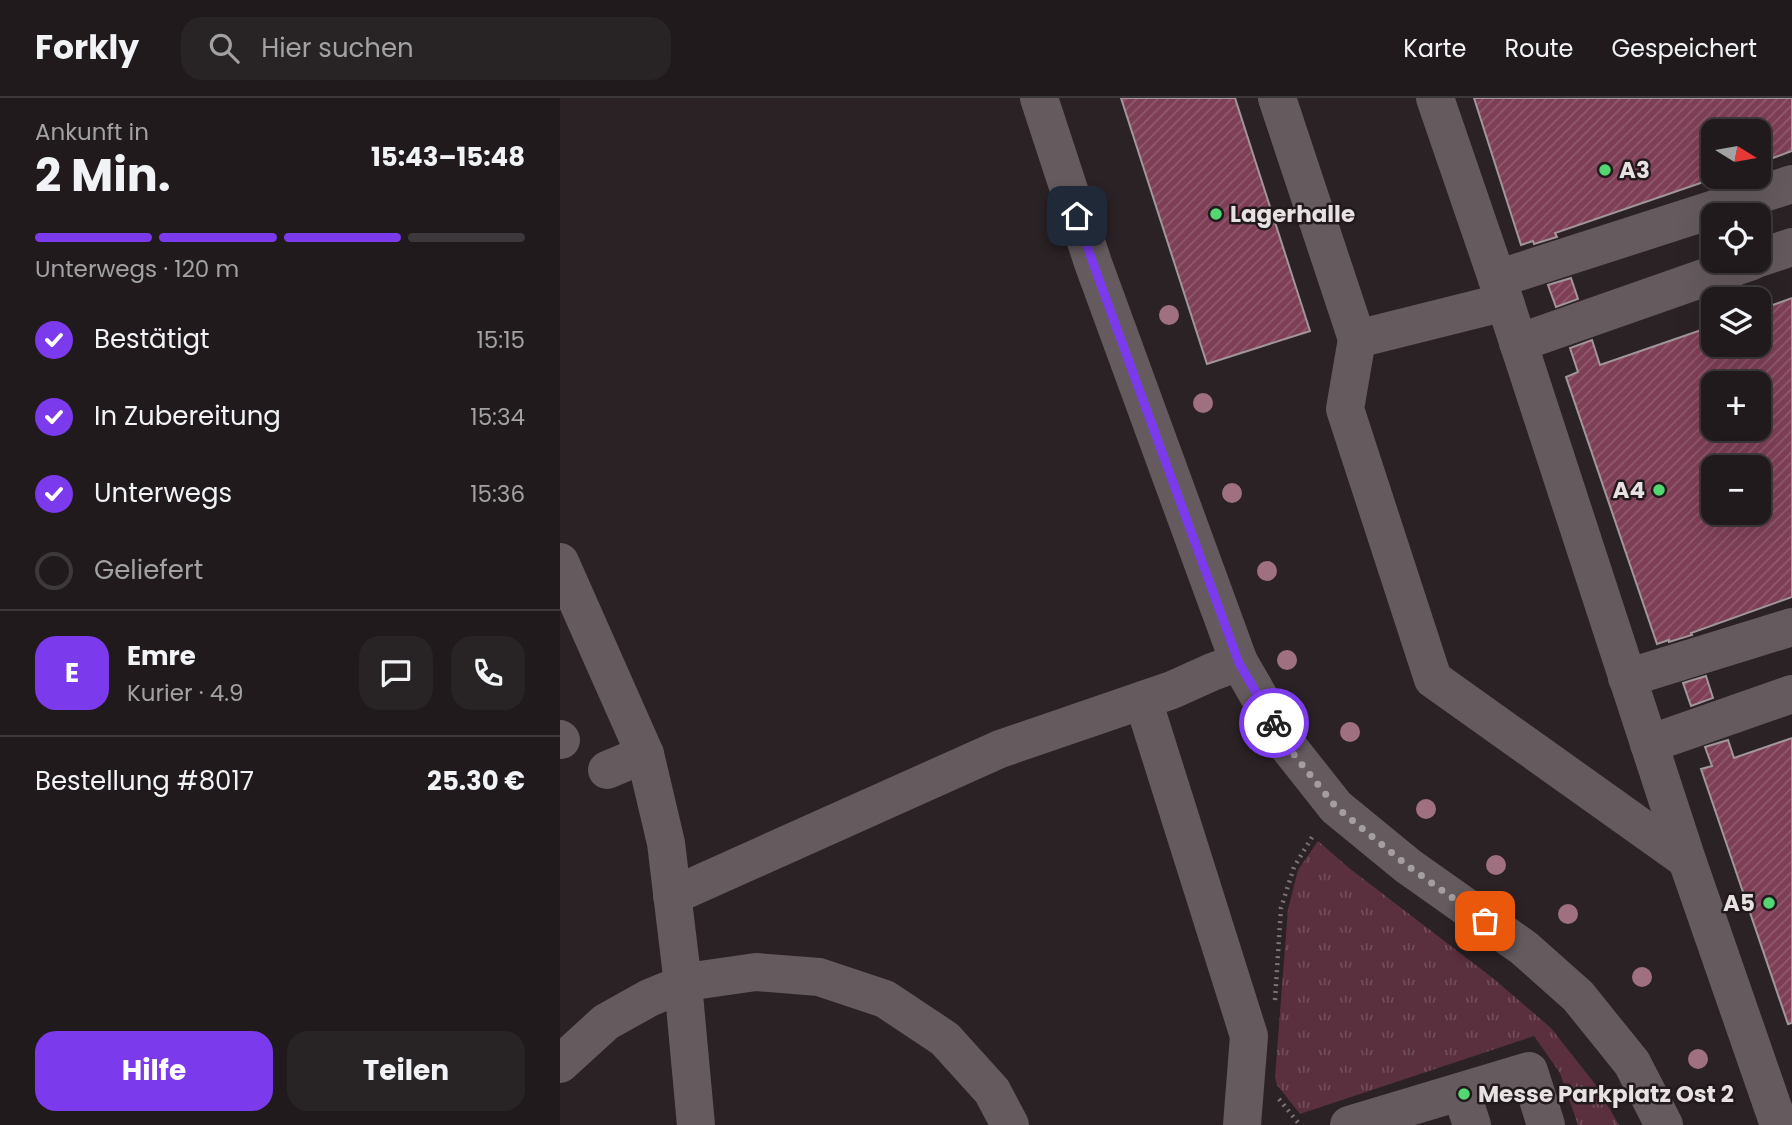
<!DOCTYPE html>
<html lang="de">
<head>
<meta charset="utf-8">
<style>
  body { margin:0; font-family:Poppins,sans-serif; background:#282325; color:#f1f3f6; height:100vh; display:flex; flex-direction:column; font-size:26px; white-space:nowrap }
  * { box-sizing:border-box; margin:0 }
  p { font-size:23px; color:#a2a1a3 }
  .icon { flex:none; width:38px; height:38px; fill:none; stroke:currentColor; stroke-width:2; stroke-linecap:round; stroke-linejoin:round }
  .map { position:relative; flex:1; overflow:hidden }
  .side { display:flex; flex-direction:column; background:#201a1c; width:560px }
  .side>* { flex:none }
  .needle { width:46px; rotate:101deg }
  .tools { position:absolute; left:1141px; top:21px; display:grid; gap:14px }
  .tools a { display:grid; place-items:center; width:70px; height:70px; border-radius:14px; background:#201a1c; box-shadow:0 7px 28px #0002,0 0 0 2px #3d383b; font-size:35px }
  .pin { position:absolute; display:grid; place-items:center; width:60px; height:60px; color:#fff; margin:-30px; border-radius:14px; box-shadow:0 4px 10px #0006 }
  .courier { position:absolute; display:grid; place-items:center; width:70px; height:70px; margin:-35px; border:5px solid #7c3aed; border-radius:50%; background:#fff; color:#222; box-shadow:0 2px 9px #0007 }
  .headline em { font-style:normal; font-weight:700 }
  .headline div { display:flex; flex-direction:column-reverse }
  .headline { display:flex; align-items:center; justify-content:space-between; height:119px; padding:0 35px }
  h1 { font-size:46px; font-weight:700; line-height:52px }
  .bar { display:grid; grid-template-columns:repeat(4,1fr); gap:10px 7px; align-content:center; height:84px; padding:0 35px }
  .bar i { height:9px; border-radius:5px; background:#3d383b }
  .bar .current { background:#7c3aed }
  .bar p { grid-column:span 4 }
  .line { display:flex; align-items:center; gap:18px; padding:0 35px; border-top:2px solid #3d383b }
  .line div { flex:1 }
  .round { display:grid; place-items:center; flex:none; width:74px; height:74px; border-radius:21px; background:#282325 }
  ol { padding:0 35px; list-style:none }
  li { display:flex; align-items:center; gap:21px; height:77px }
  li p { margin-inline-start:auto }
  li .icon { padding:7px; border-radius:50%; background:#7c3aed; color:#fff; stroke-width:4 }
  li:last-child { color:#a2a1a3 }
  li i { width:38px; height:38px; border:4px solid #3d383b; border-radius:50% }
  .action { display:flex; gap:14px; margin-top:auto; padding:14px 35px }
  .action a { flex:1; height:80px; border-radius:21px; background:#7c3aed; color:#fff; font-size:28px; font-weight:700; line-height:80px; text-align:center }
  .action a+a { background:#282325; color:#f1f3f6 }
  header { display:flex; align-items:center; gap:42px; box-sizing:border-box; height:98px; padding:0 35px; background:#201a1c; border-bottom:2px solid #3d383b }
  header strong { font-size:33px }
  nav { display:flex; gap:38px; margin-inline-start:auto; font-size:24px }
  .search { width:490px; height:63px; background:#282325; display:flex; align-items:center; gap:18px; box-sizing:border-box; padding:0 24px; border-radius:21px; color:#a2a1a3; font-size:26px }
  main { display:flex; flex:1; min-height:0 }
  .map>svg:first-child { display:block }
</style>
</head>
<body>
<header>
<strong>Forkly</strong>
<div class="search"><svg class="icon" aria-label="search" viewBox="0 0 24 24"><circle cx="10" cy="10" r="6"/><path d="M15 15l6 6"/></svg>Hier suchen</div>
<nav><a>Karte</a><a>Route</a><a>Gespeichert</a></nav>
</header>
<main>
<section class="side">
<div class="headline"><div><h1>2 Min.</h1><p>Ankunft in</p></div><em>15:43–15:48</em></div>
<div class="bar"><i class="current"></i><i class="current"></i><i class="current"></i><i></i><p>Unterwegs · 120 m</p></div>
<ol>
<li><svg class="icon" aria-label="check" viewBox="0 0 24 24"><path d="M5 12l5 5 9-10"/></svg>Bestätigt<p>15:15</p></li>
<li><svg class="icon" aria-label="check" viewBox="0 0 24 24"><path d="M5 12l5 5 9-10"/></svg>In Zubereitung<p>15:34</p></li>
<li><svg class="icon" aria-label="check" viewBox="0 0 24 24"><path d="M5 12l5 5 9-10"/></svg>Unterwegs<p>15:36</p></li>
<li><i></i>Geliefert</li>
</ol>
<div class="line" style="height:126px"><b class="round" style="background:#7c3aed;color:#fff">E</b><div><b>Emre</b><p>Kurier · 4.9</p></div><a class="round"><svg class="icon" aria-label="chat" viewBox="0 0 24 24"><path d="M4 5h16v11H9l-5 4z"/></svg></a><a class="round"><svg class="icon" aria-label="phone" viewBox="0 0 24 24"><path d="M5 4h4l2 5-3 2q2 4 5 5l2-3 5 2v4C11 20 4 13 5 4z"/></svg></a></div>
<div class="line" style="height:91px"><div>Bestellung #8017</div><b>25.30 €</b></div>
<div class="action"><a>Hilfe</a><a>Teilen</a></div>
</section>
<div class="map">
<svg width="1232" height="1027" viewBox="0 0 1232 1027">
  <defs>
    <pattern id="grass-tufts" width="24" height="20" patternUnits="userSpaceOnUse" patternTransform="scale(1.75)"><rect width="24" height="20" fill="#5a2f3e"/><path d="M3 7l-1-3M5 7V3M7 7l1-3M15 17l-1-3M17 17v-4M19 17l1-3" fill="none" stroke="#724d5a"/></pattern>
    <pattern id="building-hatch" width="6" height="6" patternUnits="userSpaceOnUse" patternTransform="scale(1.75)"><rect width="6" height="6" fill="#7e3f56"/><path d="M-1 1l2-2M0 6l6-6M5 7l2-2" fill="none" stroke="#905a6e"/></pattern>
  </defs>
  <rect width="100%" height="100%" fill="#2b2225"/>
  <polygon fill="url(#grass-tufts)" points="758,743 789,770 934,881 991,930 1035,986 1059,1027 1018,1027 1000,975 974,938 740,1016 717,987 715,979 728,811 738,772"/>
  <g fill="url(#building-hatch)" stroke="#a19699" stroke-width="2" fill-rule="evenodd">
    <polygon points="561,0 675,0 750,233 647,266"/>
    <polygon points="914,0 1232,0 1232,53 1199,65 1199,33 1153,33 1153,79 1158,79 995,135 997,139 974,146 973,143 961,147"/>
    <polygon points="1011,180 1018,201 996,209 988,187"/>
    <path d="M1232,200V499L1131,535L1132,537L1109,544V542L1097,546L1006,279L1018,274L1010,250L1032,242L1040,267L1153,228V247H1199V212ZM1153,285H1199V331H1153ZM1153,369H1199V415H1153Z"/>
    <polygon points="1146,578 1153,600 1131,608 1123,585"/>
    <polygon points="1232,640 1232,925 1228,926 1141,671 1152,668 1145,649 1168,642 1174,660"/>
  </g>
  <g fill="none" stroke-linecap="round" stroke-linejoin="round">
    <g stroke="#7b7375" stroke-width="4.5" stroke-dasharray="2 5" stroke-linecap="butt">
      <polyline points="715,902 721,810 734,769 754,736"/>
      <polyline points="719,1001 740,1027"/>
    </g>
    <g stroke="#655b5e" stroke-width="38">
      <polyline points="479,0 533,165 679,564 727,647 776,709 848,768 964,850 1018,898 1072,965 1104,1027"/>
      <polyline points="717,0 797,241 945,204"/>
      <polyline points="875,0 945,204 1127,762 1219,1027"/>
      <polyline points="1199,160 1232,149"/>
      <polyline points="937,181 1232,86"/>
      <polyline points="797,241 785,311 873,581 1127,762"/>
      <polyline points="958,245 1192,163"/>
      <polyline points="0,464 85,656 106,745 123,886 136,1027"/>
      <polyline points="1067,580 1232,529"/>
      <polyline points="583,602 689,938 682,1027"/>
      <polyline points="0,641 1,642"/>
      <polyline points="1089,646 1232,596"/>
      <polyline points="47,672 85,656"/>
      <polyline points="112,798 440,651 612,592 652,574 679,564"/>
      <polyline points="0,966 46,924 89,900 123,886 140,882 196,874 259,879 325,901 385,941 432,993 450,1027"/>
      <polyline points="901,994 912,1027"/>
      <polyline points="789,1027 969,973 986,1027"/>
    </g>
  </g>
  <g fill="#9f707f">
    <circle cx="609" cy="217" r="10"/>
    <circle cx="643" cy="305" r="10"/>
    <circle cx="672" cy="395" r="10"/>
    <circle cx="707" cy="473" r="10"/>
    <circle cx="727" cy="562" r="10"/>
    <circle cx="790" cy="634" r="10"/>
    <circle cx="866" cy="711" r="10"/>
    <circle cx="936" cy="767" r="10"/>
    <circle cx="1008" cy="816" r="10"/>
    <circle cx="1082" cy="879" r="10"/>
    <circle cx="1138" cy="961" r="10"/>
  </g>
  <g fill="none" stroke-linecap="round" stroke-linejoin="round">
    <polyline stroke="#a59ea0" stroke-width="7" stroke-dasharray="0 12.6" points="714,625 727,648 776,709 848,768 925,823"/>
    <polyline stroke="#7c3aed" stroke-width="9" points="517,118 533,165 679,565 714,625"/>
  </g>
  <g fill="#54d672" stroke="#21191c" stroke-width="2.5">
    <circle cx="1045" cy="72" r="7"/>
    <circle cx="656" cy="116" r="7"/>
    <circle cx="1099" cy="392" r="7"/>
    <circle cx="1209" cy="805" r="7"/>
    <circle cx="904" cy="996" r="7"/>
  </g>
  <g text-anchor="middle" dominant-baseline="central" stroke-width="5" stroke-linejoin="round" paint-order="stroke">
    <g font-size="23" font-weight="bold" fill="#e7e1e2" stroke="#21191c" text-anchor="start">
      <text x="1059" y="72">A3</text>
      <text x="670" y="116">Lagerhalle</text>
      <text x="1085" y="392" text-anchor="end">A4</text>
      <text x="1195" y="805" text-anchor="end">A5</text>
      <text x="918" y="996">Messe Parkplatz Ost 2</text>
    </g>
  </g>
</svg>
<div class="tools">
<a><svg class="needle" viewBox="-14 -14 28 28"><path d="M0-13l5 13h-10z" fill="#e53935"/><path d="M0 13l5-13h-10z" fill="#a2a1a3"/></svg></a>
<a><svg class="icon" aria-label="locate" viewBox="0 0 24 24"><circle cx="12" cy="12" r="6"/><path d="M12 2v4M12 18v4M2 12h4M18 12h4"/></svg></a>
<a><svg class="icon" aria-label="layers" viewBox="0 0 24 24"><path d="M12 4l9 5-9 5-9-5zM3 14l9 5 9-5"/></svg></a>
<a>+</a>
<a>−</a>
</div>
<div class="pin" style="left:925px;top:823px;background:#ea580c"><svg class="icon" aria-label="bag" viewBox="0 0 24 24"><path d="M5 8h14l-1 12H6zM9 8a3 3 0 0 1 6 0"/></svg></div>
<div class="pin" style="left:517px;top:118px;background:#1f2937"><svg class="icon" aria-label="home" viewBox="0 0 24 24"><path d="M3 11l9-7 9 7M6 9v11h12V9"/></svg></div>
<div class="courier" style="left:714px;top:625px"><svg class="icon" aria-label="bike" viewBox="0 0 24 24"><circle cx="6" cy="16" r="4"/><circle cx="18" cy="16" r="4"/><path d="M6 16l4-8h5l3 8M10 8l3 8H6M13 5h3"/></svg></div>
</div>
</main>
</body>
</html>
